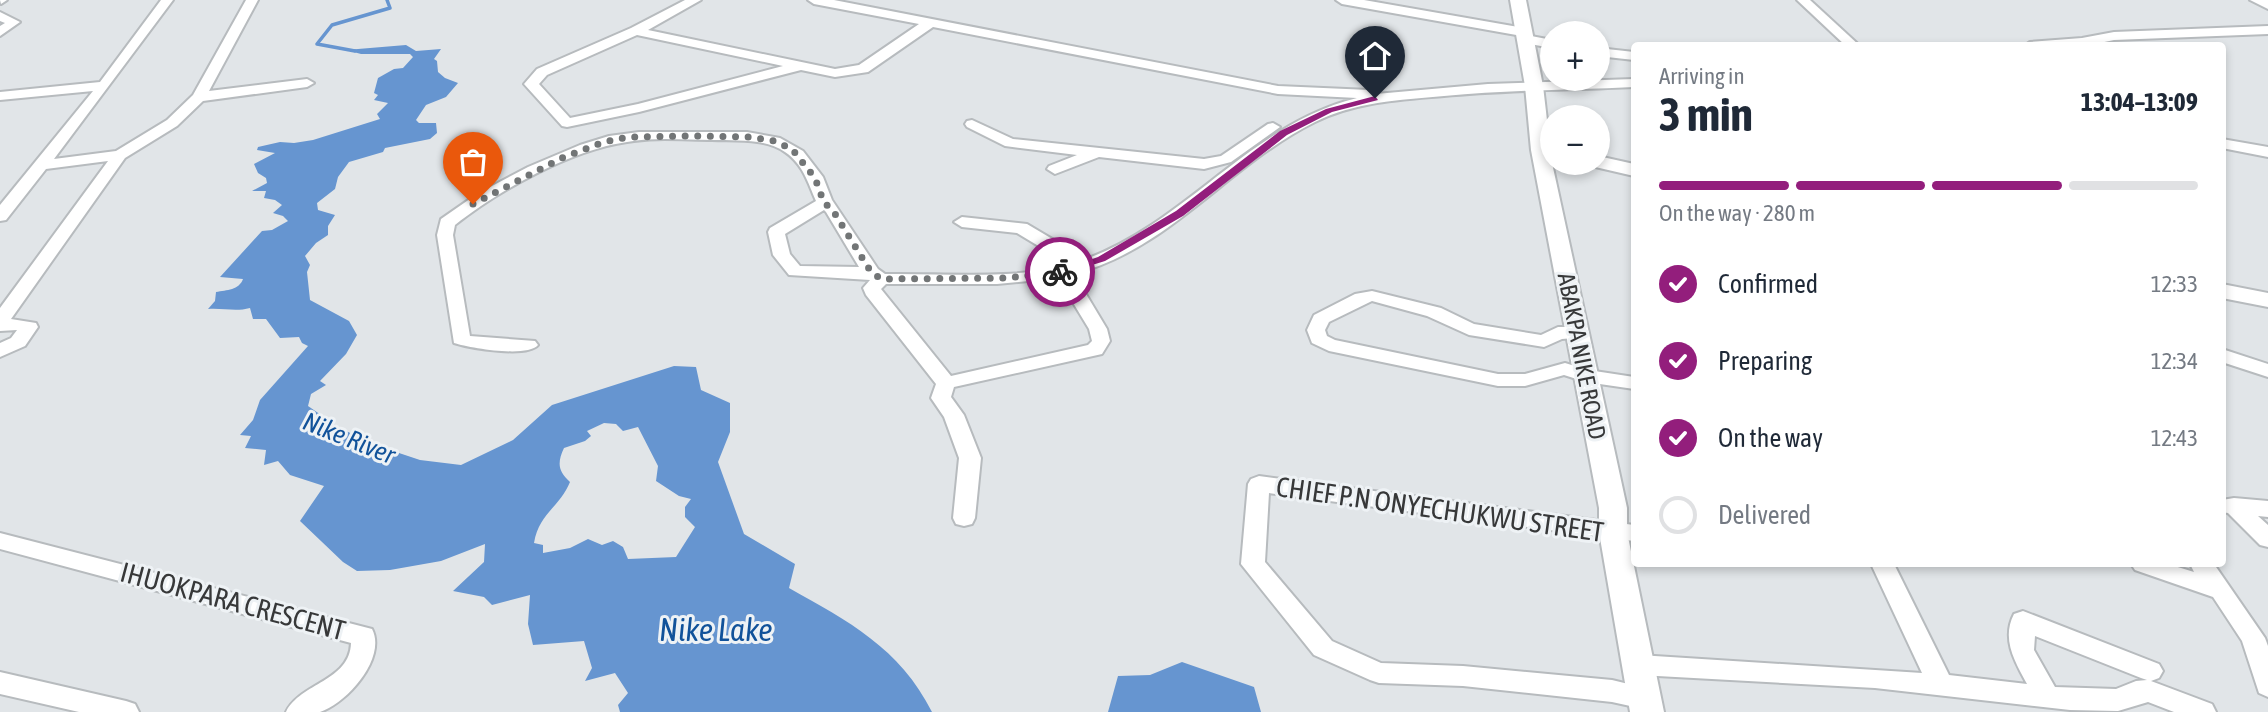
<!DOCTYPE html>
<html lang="en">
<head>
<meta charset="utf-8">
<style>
  body { margin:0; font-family:"Asap Condensed",sans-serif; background:#f6f6f7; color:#1f2937; height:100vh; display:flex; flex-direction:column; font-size:26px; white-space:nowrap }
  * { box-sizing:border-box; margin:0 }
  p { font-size:23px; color:#747a83 }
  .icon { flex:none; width:38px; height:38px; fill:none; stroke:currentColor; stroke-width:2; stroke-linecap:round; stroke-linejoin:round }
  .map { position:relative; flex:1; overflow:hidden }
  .panel { position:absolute; left:1631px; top:42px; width:595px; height:525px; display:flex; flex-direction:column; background:#fff; border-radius:7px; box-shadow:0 4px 10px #0003 }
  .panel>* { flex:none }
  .controls { position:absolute; left:1540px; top:21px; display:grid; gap:14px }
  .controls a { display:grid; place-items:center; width:70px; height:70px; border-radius:50%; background:#fff; box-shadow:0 4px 10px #0003; font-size:35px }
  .pin { position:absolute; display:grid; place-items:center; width:60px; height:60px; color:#fff; margin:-72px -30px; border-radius:50% 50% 50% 0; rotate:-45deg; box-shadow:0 0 7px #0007 }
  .pin .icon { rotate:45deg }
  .courier { position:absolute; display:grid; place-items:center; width:70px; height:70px; margin:-35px; border:5px solid #931e7c; border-radius:50%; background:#fff; color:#222; box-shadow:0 2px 9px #0007 }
  .overview em { font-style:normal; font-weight:700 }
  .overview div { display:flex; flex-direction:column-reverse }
  .overview { display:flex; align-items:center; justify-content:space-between; height:119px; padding:0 28px }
  h1 { font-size:46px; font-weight:700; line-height:52px }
  .bar { display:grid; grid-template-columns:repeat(4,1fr); gap:10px 7px; align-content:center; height:84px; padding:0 28px }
  .bar i { height:9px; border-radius:5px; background:#e0e1e3 }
  .bar .selected { background:#931e7c }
  .bar p { grid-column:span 4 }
  ol { padding:0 28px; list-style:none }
  li { display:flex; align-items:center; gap:21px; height:77px }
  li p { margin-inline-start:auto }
  li .icon { padding:7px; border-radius:50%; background:#931e7c; color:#fff; stroke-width:4 }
  li:last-child { color:#747a83 }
  li i { width:38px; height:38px; border:4px solid #e0e1e3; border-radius:50% }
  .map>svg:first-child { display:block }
</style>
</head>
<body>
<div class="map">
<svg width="2268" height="712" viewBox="0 0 2268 712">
  <rect width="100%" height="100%" fill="#e1e5e8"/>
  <g fill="#6695d0" fill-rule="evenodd">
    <path d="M406,45L416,51L441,49L434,59L437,61L438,72L445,78L458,83L446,97L426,105L416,120L419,123H436L437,133L430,139L385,148L383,152L349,162L338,177L335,189L317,203L318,210L335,215L328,226V235L316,243L305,256L310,265L307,272L310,300L349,321L357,335L346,354L320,381L326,385L311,394L308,406L340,428L375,445L420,460L461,465L513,440L552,405L674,366L696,367L701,390L730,403V432L718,462L744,534L795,564L789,588C848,621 900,648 932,712H620L618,705L628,693L615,673L585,681L592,668L584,641L533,645L528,624L530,595L492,605L484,597L453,591L484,562L485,544L441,561L390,570L357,571L343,562L300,521L324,486L290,475L278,461L264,465L266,450L245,448L251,436L240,435L253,420L260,400L308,346L302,343L299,337L280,338L266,319H253L250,308C236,312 224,308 208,309L215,301L216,292C227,290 239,290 243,279L220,277L262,231L272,230L288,221L283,216L273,213L282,205L275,200L264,198L266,191H252L267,183L266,178L258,173L254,164L275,153L257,150L258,147L280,142L294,143L313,140L380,119L377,114L388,103L374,100L378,95L374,93L378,78L394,69L403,68L413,57L410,54H361L346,50ZM604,423L616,424L623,431L638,427L658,466L656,481L679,496L691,499L685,507V517L695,527L676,557L628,559L623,547L613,541L602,545L588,539L570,548L543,553V545L534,543C539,513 560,507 570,482C558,471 557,463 564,448L585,441L591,436L587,431Z"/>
    <polygon points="1182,662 1254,687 1261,712 1108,712 1118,676 1150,675"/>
  </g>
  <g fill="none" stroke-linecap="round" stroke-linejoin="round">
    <polyline stroke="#6695d0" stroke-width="3.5" points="355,51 317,44 332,25 390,8 387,0"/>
    <g stroke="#b7bbbe" stroke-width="4">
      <g id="minor">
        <polygon points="0,0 7,0 1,4"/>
        <polygon points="161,0 173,0 54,159 116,151 167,120 193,95 246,0 258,0 209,91 307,79 314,83 307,87 203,101 177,126 125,158 11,319 36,323 38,327 25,346 0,357 0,343 11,338 17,330 0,331 0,308 108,161 46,169 6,220 0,221 0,205 93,91 0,100 0,92 100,82"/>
        <path d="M685,0H701L648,30L835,69L859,65L919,24L814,4L808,0H834L1278,86L1369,90L1376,94L1488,84L1634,79V87C1571,90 1507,90 1444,96C1399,100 1355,102 1315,122C1228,165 1172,248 1074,274L1107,329L1110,341L1102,354L954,387L951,397L964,415L981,458L975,518L972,524L964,526L956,524L953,518L959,458L944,417L931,398L936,384L866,295L863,288L870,280L789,275L773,255L768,232L770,228L816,201C808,183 803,164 785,152C765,138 736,141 712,140C684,140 655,137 627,142C571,150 499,190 455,225L453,235L470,336L535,341L538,345C527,358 470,348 454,343L437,235L441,219L477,194L528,167L580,145L609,136L639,132H747L780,138L803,151L823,177L832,200L878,269L885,274C946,273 1011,280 1070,265L1017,233L962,227L954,222L962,217L1027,224L1086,259C1187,222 1251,124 1357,98L1278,94L933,27L868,72L835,77L801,70L639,112L567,127L562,126L524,84L537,69L631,28ZM637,35L783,66L638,104L570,118L539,84L547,75ZM824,210L826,212L859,267L800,266L790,254L785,234ZM1058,278L1089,329L1092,341L1088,345L951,376L881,289L886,284H997Z"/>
        <polygon points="1336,0 1364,0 1524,28 1531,32 1526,35 1552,40 1552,48 1519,42 1517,39 1522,36 1342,4"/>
        <polygon points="1797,0 1810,0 1860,46 1846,46"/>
        <polygon points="2250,0 2268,0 2268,9"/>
        <polygon points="0,12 20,22 0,36 0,26 5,23 0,21"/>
        <polygon points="2268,26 2268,34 2114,40 2085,46 2024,46 2030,42 2082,38 2114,32"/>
        <polygon points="1598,48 1634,52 1634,60 1598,56"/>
        <polygon points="972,120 1013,139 1204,159 1221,156 1268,124 1273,123 1280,127 1231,162 1204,169 1099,157 1055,174 1047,169 1049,166 1077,155 1005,146 967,127 965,124 967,121"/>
        <polygon points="2222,139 2268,147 2268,157 2222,148"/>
        <polygon points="1372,291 1441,308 1474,324 1541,335 1558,327 1578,327 1587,333 1585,337 1562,339 1544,347 1469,335 1427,316 1372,301 1329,322 1325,330 1327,336 1335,340 1498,374 1525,374 1565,363 1588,370 1634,377 1634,389 1586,382 1564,375 1525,386 1498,386 1329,351 1312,343 1307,330 1314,315 1355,294"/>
        <polygon points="2222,349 2268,364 2268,377 2222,362"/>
        <polygon points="1259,476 1634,525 1634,541 1269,493 1265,562 1332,641 1381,663 1463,666 1612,680 1653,690 1657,698 1653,706 1644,709 1612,702 1463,686 1379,683 1370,680 1314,655 1241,564 1248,484 1251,479"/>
        <polygon points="2234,498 2268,501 2268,517 2258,516 2268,525 2268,547 2260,545 2228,513 2222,512 2222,500"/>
        <path d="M0,533L372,629C387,658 347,703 320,712C311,712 296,712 286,712C300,683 350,681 351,643L0,549Z"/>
        <path d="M1871,564H1894L1949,675L2027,684C2015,662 2001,639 2014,614L2023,611L2159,664L2163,671L2159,678L2151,681L2212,704L2216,712H2174L2148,702L2118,711L2070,710L1875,688L1639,675L1630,672L1626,665L1630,658L1639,655L1922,673ZM2035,636L2141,678L2147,680L2136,681L2116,689L2055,687L2034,650Z"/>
        <polygon points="2131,564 2168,564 2194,572 2190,564 2214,564 2265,638 2268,646 2268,697 2259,693 2242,641 2213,597 2135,570"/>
        <polygon points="0,672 126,701 135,704 139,712 79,712 0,694"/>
      </g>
    </g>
    <g stroke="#b7bbbe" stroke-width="4">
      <g id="major">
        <polygon points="1510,0 1526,0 1543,86 1552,163 1627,508 1627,532 1664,712 1630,712 1599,532 1599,508 1531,150 1525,86"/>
        <polygon points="1598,156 1634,164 1634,176 1591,166 1589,163 1598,163"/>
        <polygon points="2222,284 2268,293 2268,307 2222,298"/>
      </g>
    </g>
    <use href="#minor" fill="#fff" fill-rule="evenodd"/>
    <use href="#major" fill="#fff" fill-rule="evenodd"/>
  </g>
  <polygon fill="#931e7c" points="1375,96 1378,100 1332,112 1287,135 1183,216 1105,261 1060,275 1055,272 1098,257 1176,211 1280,131 1326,109"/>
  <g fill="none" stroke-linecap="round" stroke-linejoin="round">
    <polyline stroke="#727576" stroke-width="7" stroke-dasharray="0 12.6" points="473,204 564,157 604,142 628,137 693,136 750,137 774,141 792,149 815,178 824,203 832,209 871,272 881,279 1006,278 1060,272"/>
  </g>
  <g text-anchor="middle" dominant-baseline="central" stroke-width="6" stroke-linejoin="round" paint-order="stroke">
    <g font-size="24" fill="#373839" stroke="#eef2f5">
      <text transform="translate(1582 356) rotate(79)">ABAKPA NIKE ROAD</text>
    </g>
    <g font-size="26" font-style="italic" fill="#11529a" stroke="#eef2f5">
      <text transform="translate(349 438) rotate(22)">Nike River</text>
    </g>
    <g font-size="28" fill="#373839" stroke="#eef2f5">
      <text transform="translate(1440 509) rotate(8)">CHIEF P.N ONYECHUKWU STREET</text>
      <text transform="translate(233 601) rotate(15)">IHUOKPARA CRESCENT</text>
    </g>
    <g font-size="32" font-style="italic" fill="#11529a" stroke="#eef2f5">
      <text x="716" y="629">Nike Lake</text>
    </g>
  </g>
</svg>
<div class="controls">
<a>+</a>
<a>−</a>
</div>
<div class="pin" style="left:473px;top:204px;background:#ea580c"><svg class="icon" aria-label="bag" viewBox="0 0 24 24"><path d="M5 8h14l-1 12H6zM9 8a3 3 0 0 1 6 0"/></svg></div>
<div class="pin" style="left:1375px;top:98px;background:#1f2937"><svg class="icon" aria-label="home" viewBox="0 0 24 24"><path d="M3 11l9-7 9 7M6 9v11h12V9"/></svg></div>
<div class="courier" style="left:1060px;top:272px"><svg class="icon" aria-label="bike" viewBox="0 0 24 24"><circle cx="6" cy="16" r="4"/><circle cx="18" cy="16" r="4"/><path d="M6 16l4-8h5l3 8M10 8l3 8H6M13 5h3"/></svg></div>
<section class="panel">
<div class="overview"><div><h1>3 min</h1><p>Arriving in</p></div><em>13:04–13:09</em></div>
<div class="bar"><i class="selected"></i><i class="selected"></i><i class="selected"></i><i></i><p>On the way · 280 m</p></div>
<ol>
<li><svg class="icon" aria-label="check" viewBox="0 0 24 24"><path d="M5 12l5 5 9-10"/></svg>Confirmed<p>12:33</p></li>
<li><svg class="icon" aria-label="check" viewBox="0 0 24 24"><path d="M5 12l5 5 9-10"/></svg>Preparing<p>12:34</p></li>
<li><svg class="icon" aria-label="check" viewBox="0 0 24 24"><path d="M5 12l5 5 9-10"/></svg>On the way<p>12:43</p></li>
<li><i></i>Delivered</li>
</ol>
</section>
</div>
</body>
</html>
